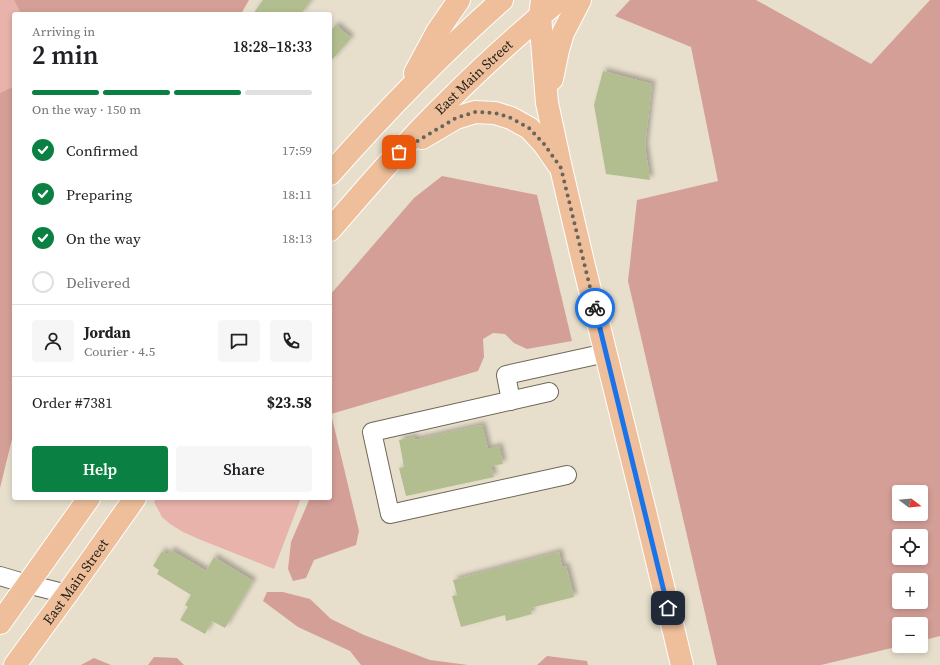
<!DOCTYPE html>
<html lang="en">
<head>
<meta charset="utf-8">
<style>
  body { margin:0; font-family:"Source Serif 4",serif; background:#f6f6f6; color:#202124; height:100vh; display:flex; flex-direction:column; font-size:15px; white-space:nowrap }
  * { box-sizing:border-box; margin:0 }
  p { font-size:13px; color:#757577 }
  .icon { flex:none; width:22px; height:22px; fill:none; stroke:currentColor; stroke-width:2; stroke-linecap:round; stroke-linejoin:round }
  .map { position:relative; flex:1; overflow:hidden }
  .side { position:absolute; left:12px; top:12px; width:320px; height:488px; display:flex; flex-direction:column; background:#fff; border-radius:4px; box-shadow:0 2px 6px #0003 }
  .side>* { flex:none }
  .needle { width:26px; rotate:106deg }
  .fabs { position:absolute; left:892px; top:485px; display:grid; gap:8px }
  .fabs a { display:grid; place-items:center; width:36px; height:36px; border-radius:4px; background:#fff; box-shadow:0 2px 6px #0003; font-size:20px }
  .pin { position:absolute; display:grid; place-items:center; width:34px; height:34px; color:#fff; margin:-17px; border-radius:8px; box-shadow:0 2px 6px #0006 }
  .courier { position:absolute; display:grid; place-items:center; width:40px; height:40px; margin:-20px; border:3px solid #1a73e8; border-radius:50%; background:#fff; color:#222; box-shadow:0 1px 5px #0007 }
  .overview em { font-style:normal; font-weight:600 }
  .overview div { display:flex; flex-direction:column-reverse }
  .overview { display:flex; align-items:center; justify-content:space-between; height:68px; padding:0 20px }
  h1 { font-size:26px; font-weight:600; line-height:30px }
  .bar { display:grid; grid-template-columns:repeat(4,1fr); gap:6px 4px; align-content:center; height:48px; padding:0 20px }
  .bar i { height:5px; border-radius:3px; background:#e0e0e0 }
  .bar .on { background:#0b8043 }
  .bar p { grid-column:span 4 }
  .line { display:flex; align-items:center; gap:10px; padding:0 20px; border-top:1px solid #e0e0e0 }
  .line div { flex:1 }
  .round { display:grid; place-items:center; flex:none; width:42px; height:42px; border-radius:4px; background:#f6f6f6 }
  ol { padding:0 20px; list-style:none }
  li { display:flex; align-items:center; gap:12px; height:44px }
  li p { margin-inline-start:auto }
  li .icon { padding:4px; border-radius:50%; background:#0b8043; color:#fff; stroke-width:4 }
  li:last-child { color:#757577 }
  li i { width:22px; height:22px; border:2px solid #e0e0e0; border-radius:50% }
  .button { display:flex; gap:8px; margin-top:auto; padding:8px 20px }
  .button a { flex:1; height:46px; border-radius:4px; background:#0b8043; color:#fff; font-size:16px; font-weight:600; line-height:46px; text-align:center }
  .button a+a { background:#f6f6f6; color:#202124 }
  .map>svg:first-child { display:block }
</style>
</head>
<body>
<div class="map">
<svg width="940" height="665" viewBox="0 0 940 665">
  <defs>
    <filter id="shadow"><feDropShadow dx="3.5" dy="-3.5" stdDeviation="2" flood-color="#0004"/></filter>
  </defs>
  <rect width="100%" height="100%" fill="#e7dfcc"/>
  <g fill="#e8b3ab">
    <polygon points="0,0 14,0 21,14 14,14 14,84 12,87 0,93"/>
    <polygon points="157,498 301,498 274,569 201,540 183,532 170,524 162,517 154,502"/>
  </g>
  <g fill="#d49f97" fill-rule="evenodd">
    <polygon points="14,0 249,0 241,14 21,14"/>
    <path d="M630,0H756L871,64L930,0H940V636L921,641V624H899V646H900L821,665H717L628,281L637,200L718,181L691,47L615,16ZM899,492H921V514H899ZM899,536H921V558H899ZM899,580H921V602H899Z"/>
    <polygon points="14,84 14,431 0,488 0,93 12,87"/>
    <polygon points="442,176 537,195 572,341 527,349 514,343 505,334 493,333 483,339 484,357 478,371 331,414 359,531 356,545 314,560 306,578 293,581 288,569 291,542 310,498 330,498 330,295 414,198"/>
    <polygon points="267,592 283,592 310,599 331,619 364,635 430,660 468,665 361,665 350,651 298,627 263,601"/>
    <polygon points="547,656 587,661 588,665 537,665"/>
    <polygon points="154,657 177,658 184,665 148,665"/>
    <polygon points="94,658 111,665 81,665"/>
  </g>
  <g fill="#b2be8f" filter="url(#shadow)">
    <polygon points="263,0 311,0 301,14 253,14"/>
    <polygon points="336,25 351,38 330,62 330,31"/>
    <polygon points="603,71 652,84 645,146 650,180 606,174 594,105"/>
    <polygon points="482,425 488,449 499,446 503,464 491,466 494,477 406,496 399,468 404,467 399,440 414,437 415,440"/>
    <polygon points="171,550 206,571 214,557 253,581 225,628 212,621 205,634 180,620 188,607 185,605 191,595 157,574 159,570 153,566 162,551 168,555"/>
    <polygon points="559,552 562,567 566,566 574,597 530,608 532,614 506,621 505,615 461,627 452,596 457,595 453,580"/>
  </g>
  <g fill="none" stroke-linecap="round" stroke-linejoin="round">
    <g stroke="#6f6857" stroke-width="20">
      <g id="minor">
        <polyline points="549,392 372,432 390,514 567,475"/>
        <polyline points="511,401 506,375 606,353"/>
        <polyline points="0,576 27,584 67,594"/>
      </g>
    </g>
    <g stroke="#fff" stroke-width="24">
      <g id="major">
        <polyline points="542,0 540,16 547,103 561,168 584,266 644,507 682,665"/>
        <polyline points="415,73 437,32 459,0"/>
        <polyline points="552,79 558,50 563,33 580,0"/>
        <polyline points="422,138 456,118 475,112 495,113 511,118 529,128 544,144 557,163"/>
        <path d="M330,174C384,113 441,54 502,0"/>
        <path id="s1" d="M330,230C368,186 407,141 449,100C484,65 521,32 559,0"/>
        <polyline points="0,623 89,498"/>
        <path id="s2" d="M15,665L67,594L135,498"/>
      </g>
    </g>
    <use href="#minor" stroke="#fff" stroke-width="18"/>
    <use href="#major" stroke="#eebf9a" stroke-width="22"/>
  </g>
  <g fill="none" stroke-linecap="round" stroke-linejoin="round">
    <polyline stroke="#6a655a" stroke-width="4" stroke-dasharray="0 7.2" points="399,152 456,118 475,112 495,113 499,114 511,118 529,128 544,144 561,168 595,308"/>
    <polyline stroke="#1a73e8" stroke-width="5" points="595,308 668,608"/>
  </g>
  <g text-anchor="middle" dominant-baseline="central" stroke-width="3" stroke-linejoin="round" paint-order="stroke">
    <g font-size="14" fill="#26231c" stroke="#f4edd9">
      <text stroke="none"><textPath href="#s1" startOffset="210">East Main Street</textPath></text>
      <text stroke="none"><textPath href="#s2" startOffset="103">East Main Street</textPath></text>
    </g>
  </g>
</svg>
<div class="fabs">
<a><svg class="needle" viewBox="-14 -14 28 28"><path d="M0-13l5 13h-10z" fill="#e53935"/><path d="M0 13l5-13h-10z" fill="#757577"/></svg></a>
<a><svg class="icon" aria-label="locate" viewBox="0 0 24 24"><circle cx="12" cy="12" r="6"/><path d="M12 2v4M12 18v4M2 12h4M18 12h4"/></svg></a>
<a>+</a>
<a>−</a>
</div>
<div class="pin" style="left:399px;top:152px;background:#ea580c"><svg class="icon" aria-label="bag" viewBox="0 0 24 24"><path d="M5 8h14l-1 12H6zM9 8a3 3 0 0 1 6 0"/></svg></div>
<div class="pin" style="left:668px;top:608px;background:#1f2937"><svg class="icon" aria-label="home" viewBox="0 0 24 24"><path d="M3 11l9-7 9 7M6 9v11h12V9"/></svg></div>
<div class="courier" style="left:595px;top:308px"><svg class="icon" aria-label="bike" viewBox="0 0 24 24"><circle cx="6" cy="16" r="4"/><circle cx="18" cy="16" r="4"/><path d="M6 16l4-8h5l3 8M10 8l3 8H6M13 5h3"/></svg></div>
<section class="side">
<div class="overview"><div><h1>2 min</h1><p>Arriving in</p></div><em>18:28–18:33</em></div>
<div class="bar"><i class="on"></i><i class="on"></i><i class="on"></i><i></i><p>On the way · 150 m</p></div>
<ol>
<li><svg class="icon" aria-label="check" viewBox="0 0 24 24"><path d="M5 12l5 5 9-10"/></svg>Confirmed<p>17:59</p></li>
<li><svg class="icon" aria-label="check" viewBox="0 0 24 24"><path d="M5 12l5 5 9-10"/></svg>Preparing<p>18:11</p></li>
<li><svg class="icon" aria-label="check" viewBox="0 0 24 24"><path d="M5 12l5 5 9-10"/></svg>On the way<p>18:13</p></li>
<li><i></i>Delivered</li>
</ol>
<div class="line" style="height:72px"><a class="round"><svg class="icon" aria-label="person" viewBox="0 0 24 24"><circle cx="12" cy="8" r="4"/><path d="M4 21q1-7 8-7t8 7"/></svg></a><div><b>Jordan</b><p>Courier · 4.5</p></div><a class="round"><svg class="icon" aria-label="chat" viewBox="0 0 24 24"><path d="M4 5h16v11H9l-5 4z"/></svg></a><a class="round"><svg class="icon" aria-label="phone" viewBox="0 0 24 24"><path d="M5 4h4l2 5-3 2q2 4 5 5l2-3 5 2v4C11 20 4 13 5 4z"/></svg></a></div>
<div class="line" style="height:52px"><div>Order #7381</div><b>$23.58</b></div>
<div class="button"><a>Help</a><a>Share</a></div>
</section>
</div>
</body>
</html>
